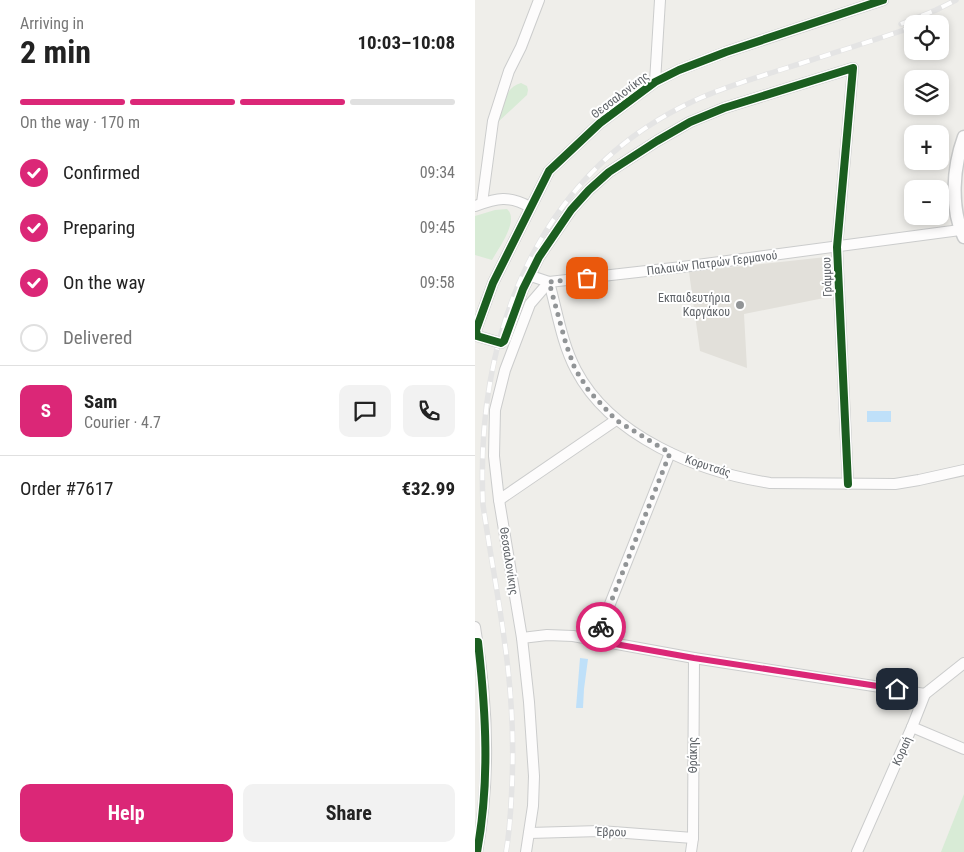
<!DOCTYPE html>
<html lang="en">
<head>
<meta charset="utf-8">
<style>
  body { margin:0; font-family:"Roboto Condensed",sans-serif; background:#f2f2f2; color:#222; height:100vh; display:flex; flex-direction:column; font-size:19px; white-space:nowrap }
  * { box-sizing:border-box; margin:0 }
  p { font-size:16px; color:#767676 }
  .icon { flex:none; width:28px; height:28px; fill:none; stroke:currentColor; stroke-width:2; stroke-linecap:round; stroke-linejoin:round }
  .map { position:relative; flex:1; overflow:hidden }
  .sheet { display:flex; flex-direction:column; background:#fff; width:475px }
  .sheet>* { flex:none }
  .tools { position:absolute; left:429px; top:15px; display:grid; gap:10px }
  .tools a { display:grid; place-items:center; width:45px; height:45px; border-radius:10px; background:#fff; box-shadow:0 2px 8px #0003; font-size:25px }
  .pin { position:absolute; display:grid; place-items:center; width:42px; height:42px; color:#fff; margin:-21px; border-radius:10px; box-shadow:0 2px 8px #0006 }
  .courier { position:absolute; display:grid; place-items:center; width:50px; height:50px; margin:-25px; border:4px solid #db2777; border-radius:50%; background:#fff; color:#222; box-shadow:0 1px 6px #0007 }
  .headline em { font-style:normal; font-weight:700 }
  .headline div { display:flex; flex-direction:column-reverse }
  .headline { display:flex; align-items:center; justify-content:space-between; height:85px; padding:0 20px }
  h1 { font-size:32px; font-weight:700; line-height:38px }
  .bar { display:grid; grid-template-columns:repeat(4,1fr); gap:8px 5px; align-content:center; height:60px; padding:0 20px }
  .bar i { height:6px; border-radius:4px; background:#e0e0e0 }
  .bar .selected { background:#db2777 }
  .bar p { grid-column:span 4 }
  .line { display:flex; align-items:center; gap:12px; padding:0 20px; border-top:1px solid #e0e0e0 }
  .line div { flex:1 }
  .round { display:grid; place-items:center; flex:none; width:52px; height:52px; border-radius:10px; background:#f2f2f2 }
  ol { padding:0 20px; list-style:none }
  li { display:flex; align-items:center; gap:15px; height:55px }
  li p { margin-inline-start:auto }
  li .icon { padding:5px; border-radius:50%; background:#db2777; color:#fff; stroke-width:4 }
  li:last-child { color:#767676 }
  li i { width:28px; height:28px; border:2px solid #e0e0e0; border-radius:50% }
  .cta { display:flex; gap:10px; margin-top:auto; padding:10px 20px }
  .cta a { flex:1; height:58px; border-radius:10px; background:#db2777; color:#fff; font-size:20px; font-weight:700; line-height:58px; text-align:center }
  .cta a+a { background:#f2f2f2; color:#222 }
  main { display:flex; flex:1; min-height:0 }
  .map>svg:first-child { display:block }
</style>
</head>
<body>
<main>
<section class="sheet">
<div class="headline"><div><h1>2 min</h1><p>Arriving in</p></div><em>10:03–10:08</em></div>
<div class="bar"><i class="selected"></i><i class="selected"></i><i class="selected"></i><i></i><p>On the way · 170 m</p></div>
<ol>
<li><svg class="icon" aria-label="check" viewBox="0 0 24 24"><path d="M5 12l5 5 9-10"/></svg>Confirmed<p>09:34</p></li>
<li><svg class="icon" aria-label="check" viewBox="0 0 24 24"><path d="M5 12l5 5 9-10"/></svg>Preparing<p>09:45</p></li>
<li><svg class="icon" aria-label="check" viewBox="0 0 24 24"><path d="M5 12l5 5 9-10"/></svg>On the way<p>09:58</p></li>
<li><i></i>Delivered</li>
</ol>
<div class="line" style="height:90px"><b class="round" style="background:#db2777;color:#fff">S</b><div><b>Sam</b><p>Courier · 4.7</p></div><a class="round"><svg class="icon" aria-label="chat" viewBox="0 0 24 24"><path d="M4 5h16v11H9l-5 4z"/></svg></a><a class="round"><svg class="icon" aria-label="phone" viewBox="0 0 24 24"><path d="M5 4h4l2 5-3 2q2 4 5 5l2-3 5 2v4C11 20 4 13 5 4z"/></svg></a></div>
<div class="line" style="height:65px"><div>Order #7617</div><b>€32.99</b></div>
<div class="cta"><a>Help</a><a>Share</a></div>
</section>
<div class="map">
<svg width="489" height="852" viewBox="0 0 489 852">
  <rect width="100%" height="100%" fill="#efeeea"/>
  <polygon fill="#e2e0da" points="351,257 354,297 269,314 272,368 225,351 214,272"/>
  <g fill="#d8ebd6">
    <path d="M46,83L52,86L53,90L52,95L22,123C26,108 30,87 46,83Z"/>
    <path d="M32,209C45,220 23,249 17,260L0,255V216L20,210Z"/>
    <polygon points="489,794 489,852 466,852"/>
  </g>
  <g fill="#bfe0f9">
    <rect x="392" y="411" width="24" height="11"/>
    <polygon points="105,658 113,659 109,689 108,708 101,708"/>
  </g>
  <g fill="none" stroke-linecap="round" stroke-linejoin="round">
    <g stroke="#cbcccc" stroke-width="12">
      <g id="minor">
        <polyline points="180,82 185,0"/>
        <polyline points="7,203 18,121 34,71 46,47 64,0"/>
        <path d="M0,206C22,198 34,195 55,207"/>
        <polyline points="56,276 74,282 207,267 485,230"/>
        <path d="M74,282C82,311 87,344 101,370C136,437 224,472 295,483L420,484L444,480L489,470"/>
        <polyline points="1,330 18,283 74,171 125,123 180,82 204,70 251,52 408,0"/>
        <polyline points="31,338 48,289 64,257 96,210 114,190 134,172 182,141 215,122 249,108 378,68 362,247 373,484"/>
        <polyline points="24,500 141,420"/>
        <path d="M0,627C13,702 16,777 2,852"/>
        <polyline points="47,638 72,635 98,636 219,658 450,694"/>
        <polyline points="123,641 127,624 195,453"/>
        <polyline points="437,727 489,749"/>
        <polyline points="54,833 125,831 218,838"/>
        <polyline points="51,852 58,806 59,776 54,702 47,638 24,500 19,456 20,410 30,370 55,304 74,282"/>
        <polyline points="216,852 218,838 219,658"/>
        <polyline points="382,852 437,727 450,694 489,663"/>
      </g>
    </g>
    <g stroke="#cbcccc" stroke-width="15">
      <path id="tertiary" d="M489,137C478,167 475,208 489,237"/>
    </g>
    <use href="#minor" stroke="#fdfcfc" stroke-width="10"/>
    <use href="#tertiary" stroke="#fdfcfc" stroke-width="12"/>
    <g stroke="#e4e4e4" stroke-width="5.5">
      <g id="rail">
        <polyline points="426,24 461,10 481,0"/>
        <path d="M31,852C34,836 35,820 36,804C39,759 38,714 33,669C27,614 16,560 8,505C0,333 63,171 223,99C250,87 277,79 305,70C349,56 394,42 438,27"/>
      </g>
    </g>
    <use href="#rail" stroke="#fff" stroke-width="4" stroke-dasharray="11" stroke-linecap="butt"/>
    <g stroke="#cbcccc" stroke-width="12" stroke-linecap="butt">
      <polyline id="minor-bridge" points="1,330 2,336 26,343 31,338"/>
    </g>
    <use href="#minor-bridge" stroke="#fdfcfc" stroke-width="10"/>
    <g stroke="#fff" stroke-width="11">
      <g id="cycleway">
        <polyline points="373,484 362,247 378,68 249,108 215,122 182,141 134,172 114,190 96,210 64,257 48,289 29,341 26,343 2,336 1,330 18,283 74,171 125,123 180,82 204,70 251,52 408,0"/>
        <path d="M0,642H3C11,713 15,782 2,852"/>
      </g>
    </g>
    <use href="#cycleway" stroke="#1b5e20" stroke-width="8"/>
  </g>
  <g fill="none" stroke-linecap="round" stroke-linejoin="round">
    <polyline stroke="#919496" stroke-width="5" stroke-dasharray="0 9" points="112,278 74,282 91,344 100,369 114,391 141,420 195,453 126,627"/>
    <polyline stroke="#db2777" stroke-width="6" points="126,627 123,641 219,658 422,689"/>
  </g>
  <circle fill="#919496" stroke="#fff" stroke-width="2" cx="265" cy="305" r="5"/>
  <g text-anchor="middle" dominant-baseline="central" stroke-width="4" stroke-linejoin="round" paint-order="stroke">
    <g font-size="12" fill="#5f6368" stroke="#fff">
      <text transform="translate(145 95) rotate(-37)">Θεσσαλονίκης</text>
      <text transform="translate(237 263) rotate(-7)">Παλαιών Πατρών Γερμανού</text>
      <text transform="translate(352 277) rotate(-92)">Γράμμου</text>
      <text transform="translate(233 466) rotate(18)">Κορυτσάς</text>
      <text transform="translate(34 561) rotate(81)">Θεσσαλονίκης</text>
      <text transform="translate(427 751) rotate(-66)">Κοραή</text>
      <text transform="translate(218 755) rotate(-90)">Θράκης</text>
      <text transform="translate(136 832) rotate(1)">Έβρου</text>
    </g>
    <g font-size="12" fill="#5f6368" stroke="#fff" text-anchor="end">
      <text x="255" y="298">Εκπαιδευτήρια<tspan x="255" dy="14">Καργάκου</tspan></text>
    </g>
  </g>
</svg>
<div class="tools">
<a><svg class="icon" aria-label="locate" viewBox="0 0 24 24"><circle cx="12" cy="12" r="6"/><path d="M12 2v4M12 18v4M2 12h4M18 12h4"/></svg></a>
<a><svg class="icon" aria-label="layers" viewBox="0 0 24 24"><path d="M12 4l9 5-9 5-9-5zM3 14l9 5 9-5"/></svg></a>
<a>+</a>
<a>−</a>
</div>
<div class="pin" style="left:112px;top:278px;background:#ea580c"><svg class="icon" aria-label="bag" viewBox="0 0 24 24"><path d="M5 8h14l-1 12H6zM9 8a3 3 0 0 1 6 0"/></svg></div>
<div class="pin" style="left:422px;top:689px;background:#1f2937"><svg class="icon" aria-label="home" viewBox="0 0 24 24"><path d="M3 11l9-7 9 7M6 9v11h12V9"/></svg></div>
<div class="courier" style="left:126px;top:627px"><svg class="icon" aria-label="bike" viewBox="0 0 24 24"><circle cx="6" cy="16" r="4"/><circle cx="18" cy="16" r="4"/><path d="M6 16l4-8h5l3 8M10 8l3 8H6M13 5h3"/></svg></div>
</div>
</main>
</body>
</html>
